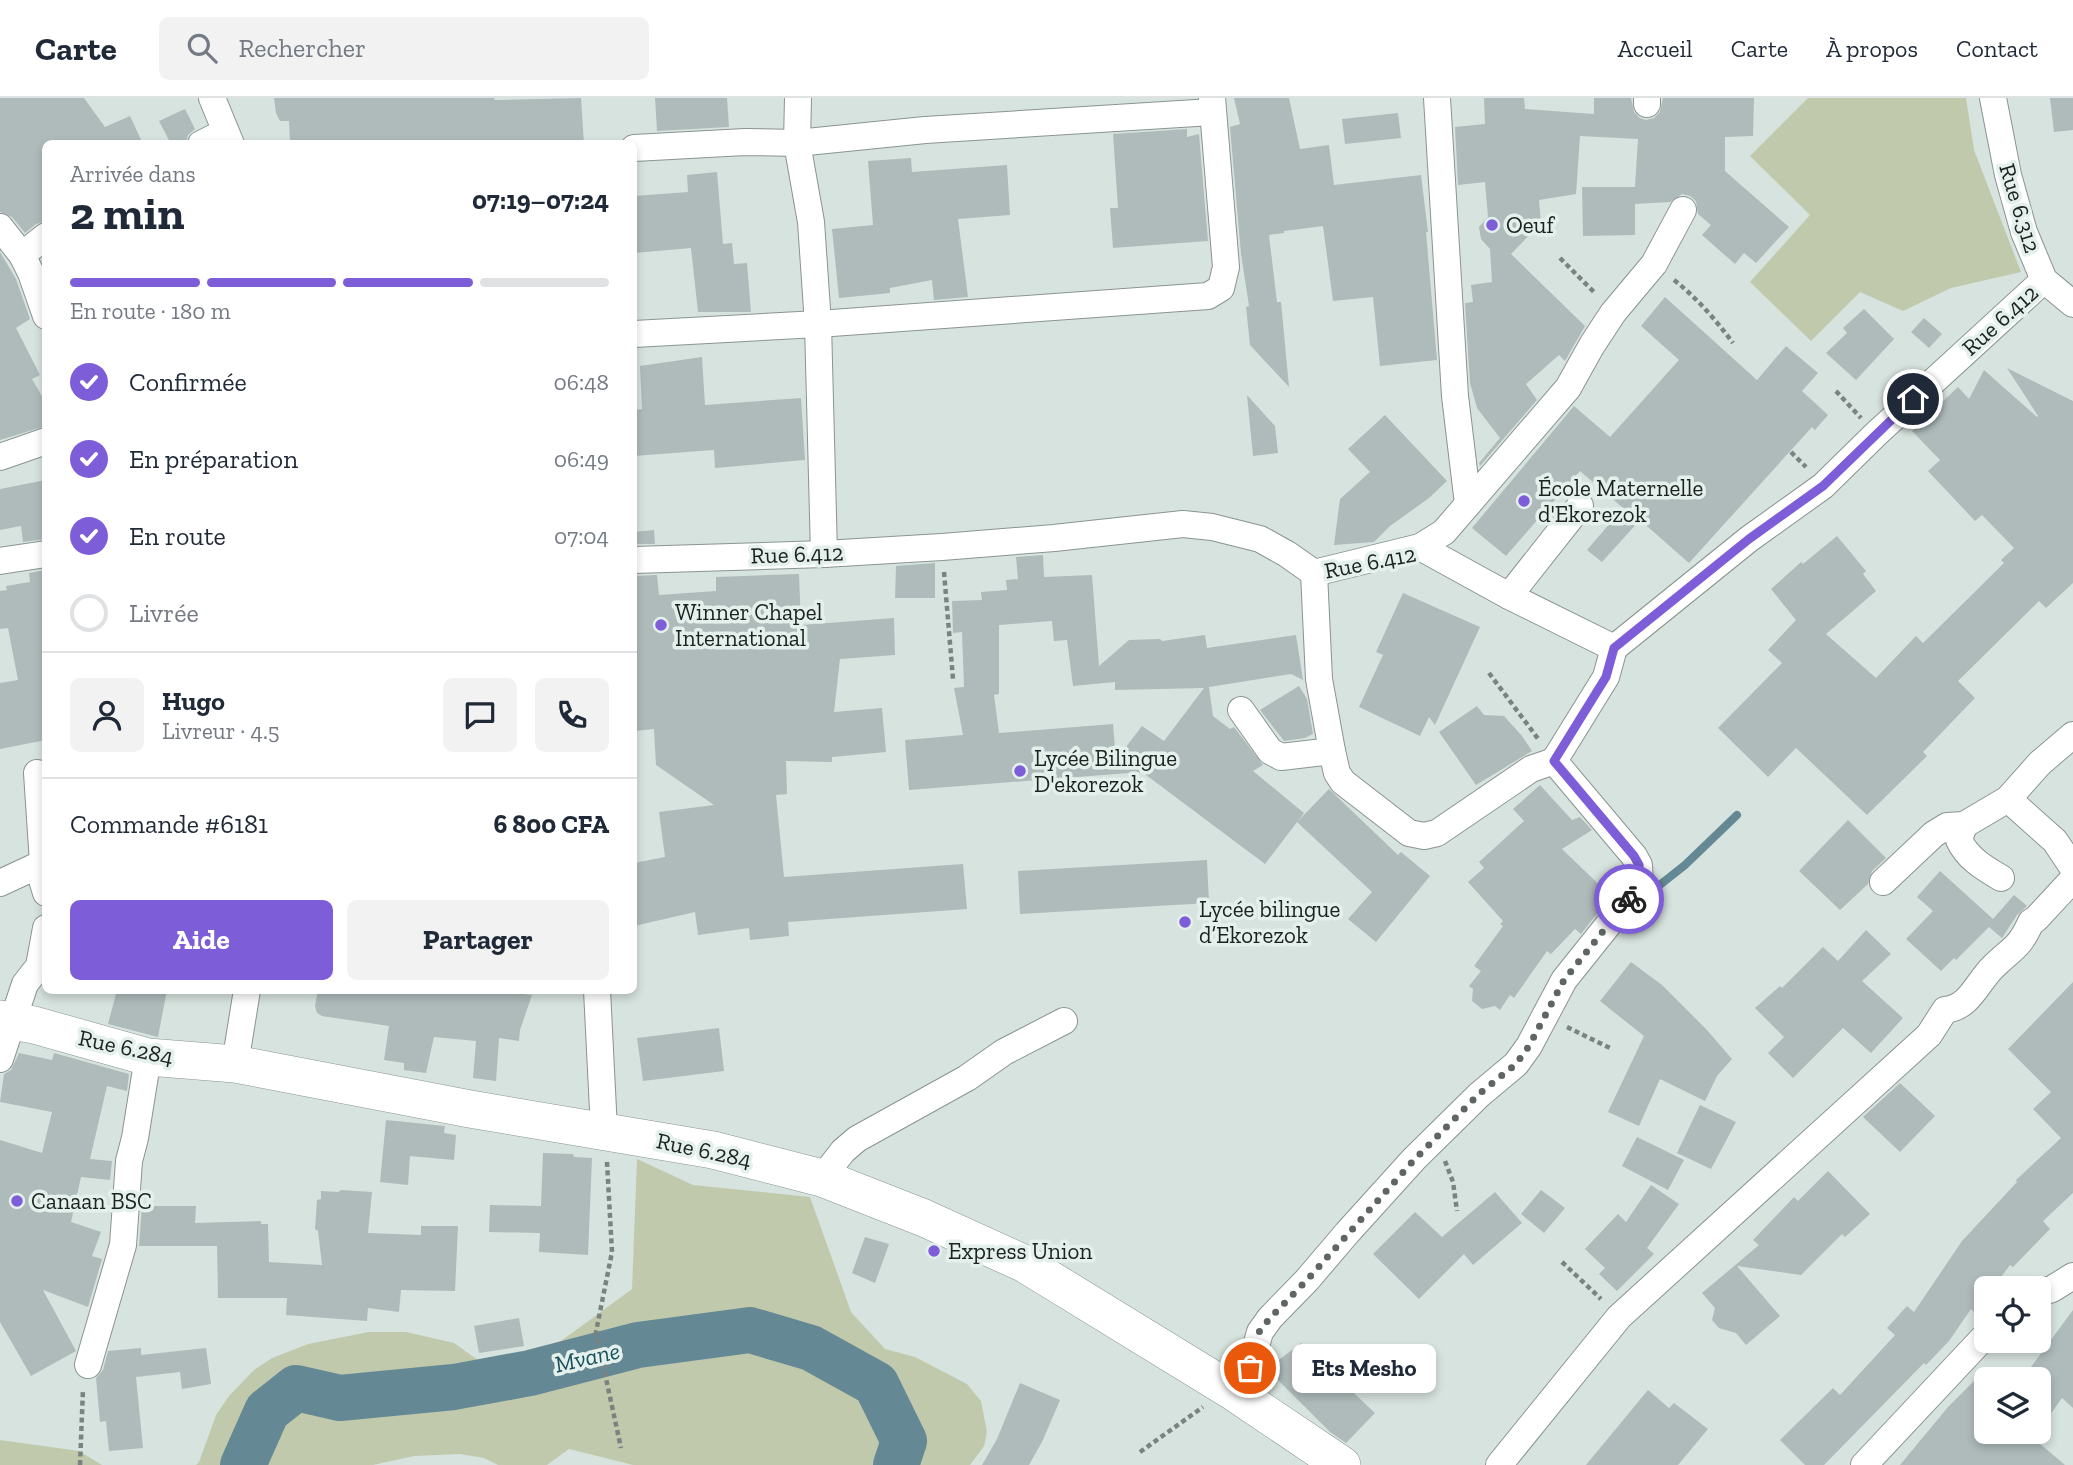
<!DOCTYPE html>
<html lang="fr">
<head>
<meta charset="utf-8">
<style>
  body { margin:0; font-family:"Zilla Slab",serif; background:#f2f2f3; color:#1f2937; height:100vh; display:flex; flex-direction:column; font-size:26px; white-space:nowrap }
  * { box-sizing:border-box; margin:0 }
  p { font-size:23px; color:#747a83 }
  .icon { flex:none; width:38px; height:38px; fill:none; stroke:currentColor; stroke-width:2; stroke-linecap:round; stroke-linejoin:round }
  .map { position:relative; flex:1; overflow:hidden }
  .side { position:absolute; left:42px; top:42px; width:595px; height:854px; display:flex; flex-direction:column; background:#fff; border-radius:10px; box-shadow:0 4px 10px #0003 }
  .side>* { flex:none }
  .buttons { position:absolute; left:1974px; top:1178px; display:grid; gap:14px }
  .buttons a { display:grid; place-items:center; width:77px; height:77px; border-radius:10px; background:#fff; box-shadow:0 4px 10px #0003; font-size:35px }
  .pin { position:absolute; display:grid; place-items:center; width:60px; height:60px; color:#fff; margin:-30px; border:4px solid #fff; border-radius:50%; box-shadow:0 2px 7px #0007 }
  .courier { position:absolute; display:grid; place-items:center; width:70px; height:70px; margin:-35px; border:5px solid #7d5ed8; border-radius:50%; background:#fff; color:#222; box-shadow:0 2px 9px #0007 }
  .bubble { position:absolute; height:49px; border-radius:10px; background:#fff; box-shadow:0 4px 10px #0003; font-size:23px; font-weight:800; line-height:49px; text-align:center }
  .summary em { font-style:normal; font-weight:800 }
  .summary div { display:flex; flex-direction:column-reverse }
  .summary { display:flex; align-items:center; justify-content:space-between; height:119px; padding:0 28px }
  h1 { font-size:46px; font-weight:800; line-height:52px }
  .bar { display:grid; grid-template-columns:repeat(4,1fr); gap:10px 7px; align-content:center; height:84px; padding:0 28px }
  .bar i { height:9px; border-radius:5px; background:#e0e1e3 }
  .bar .on { background:#7d5ed8 }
  .bar p { grid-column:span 4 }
  .line { display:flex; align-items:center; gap:18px; padding:0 28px; border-top:2px solid #e0e1e3 }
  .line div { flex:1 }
  .round { display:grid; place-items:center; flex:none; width:74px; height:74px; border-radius:10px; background:#f2f2f3 }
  ol { padding:0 28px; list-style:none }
  li { display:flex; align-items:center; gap:21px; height:77px }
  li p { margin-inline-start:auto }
  li .icon { padding:7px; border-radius:50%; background:#7d5ed8; color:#fff; stroke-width:4 }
  li:last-child { color:#747a83 }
  li i { width:38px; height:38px; border:4px solid #e0e1e3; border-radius:50% }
  .primary-button { display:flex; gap:14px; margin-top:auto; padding:14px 28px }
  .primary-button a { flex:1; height:80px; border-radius:10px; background:#7d5ed8; color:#fff; font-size:28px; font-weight:800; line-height:80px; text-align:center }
  .primary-button a+a { background:#f2f2f3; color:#1f2937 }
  header { display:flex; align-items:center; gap:42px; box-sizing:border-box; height:98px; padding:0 35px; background:#fff; border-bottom:2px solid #e0e1e3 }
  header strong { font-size:33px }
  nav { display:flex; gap:38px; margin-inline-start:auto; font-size:24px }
  .search { width:490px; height:63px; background:#f2f2f3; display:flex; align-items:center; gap:18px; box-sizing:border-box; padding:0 24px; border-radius:10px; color:#747a83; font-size:26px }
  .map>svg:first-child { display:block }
</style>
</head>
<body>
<header>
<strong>Carte</strong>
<div class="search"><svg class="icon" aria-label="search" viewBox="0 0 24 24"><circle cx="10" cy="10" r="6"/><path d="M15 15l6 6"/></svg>Rechercher</div>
<nav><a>Accueil</a><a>Carte</a><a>À propos</a><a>Contact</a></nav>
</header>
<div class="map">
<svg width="2073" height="1367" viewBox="0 0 2073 1367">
  <rect width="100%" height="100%" fill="#d7e3de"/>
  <g fill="#c1c9ad">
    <polygon points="1808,0 1966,0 1974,52 2021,174 1951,190 1903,213 1860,194 1811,243 1750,184 1810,117 1750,58"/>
    <polygon points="637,1061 693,1087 810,1099 851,1214 885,1251 915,1259 967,1286 981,1303 987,1334 984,1348 970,1367 633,1367 569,1351 547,1367 498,1367 484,1360 460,1356 414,1358 373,1367 196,1367 199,1364 216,1317 229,1298 254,1272 272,1260 308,1246 369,1234 406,1234 454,1245 482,1265 506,1265 561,1243 632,1191"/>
    <polygon points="0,1342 79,1353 102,1367 0,1367"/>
  </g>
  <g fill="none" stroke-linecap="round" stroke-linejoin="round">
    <polyline stroke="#648994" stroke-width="8" points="1642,801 1685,767 1737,717"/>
    <polyline stroke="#648994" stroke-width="46" points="243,1367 267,1313 296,1290 340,1300 454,1289 530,1275 638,1247 750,1232 811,1250 876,1286 904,1343 896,1367"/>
  </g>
  <g fill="#afbbbb" fill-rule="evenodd">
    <polygon points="0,0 84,0 105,29 130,18 143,46 46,46 46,123 36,126 25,135 12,119 0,114"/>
    <polygon points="274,0 494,0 495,2 581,0 584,46 290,46 289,23 280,23 276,15"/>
    <polygon points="655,0 727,0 729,29 657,33"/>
    <polygon points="1234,0 1289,0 1300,51 1329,47 1334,87 1421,77 1428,134 1426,134 1437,262 1380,268 1373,199 1333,203 1323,128 1284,133 1284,135 1269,137 1277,204 1281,204 1289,289 1250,247 1246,209 1249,208 1241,156 1230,29 1240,26"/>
    <polygon points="1484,0 1524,0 1525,11 1594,16 1594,0 1631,0 1634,14 1640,20 1646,22 1654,20 1660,14 1663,0 1754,0 1753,38 1725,39 1725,73 1789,129 1756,165 1744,155 1735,166 1702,137 1711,127 1698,116 1696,103 1690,98 1682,96 1670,104 1635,106 1635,137 1583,138 1582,89 1635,89 1638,41 1580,38 1576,96 1539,102 1541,125 1511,156 1585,228 1565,263 1559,257 1526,286 1537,302 1480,368 1479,365 1500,340 1477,310 1470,285 1465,205 1473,204 1471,187 1492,184 1490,151 1481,141 1479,129 1488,119 1485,84 1458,87 1455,29 1485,26"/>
    <polygon points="2050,0 2073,0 2073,32 2054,34"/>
    <polygon points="185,11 195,31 188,37 185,46 171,46 159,23"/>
    <polygon points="1398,15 1401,40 1345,46 1342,21"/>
    <polygon points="1187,31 1187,39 1199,36 1208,143 1113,150 1110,110 1118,110 1113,36"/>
    <polygon points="911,60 912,74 1007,67 1010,117 958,121 968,199 934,202 932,182 890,190 890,195 839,200 832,131 873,127 868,63"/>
    <polygon points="717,74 723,146 732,145 734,166 747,165 751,214 698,214 691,150 634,155 634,98 688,94 687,77"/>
    <polygon points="0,154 16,181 30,221 16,230 40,277 32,281 46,305 46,328 0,342"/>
    <polygon points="1665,199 1757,282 1786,248 1818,275 1802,293 1828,317 1815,332 1812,329 1689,465 1640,422 1602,464 1587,452 1623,410 1580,373 1506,458 1472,430 1574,308 1610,339 1679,262 1641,228"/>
    <polygon points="1864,211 1894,241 1856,282 1826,255 1847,235 1843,230"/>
    <polygon points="1924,220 1942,236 1929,250 1911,234"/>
    <polygon points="702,259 705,307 801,300 805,362 715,370 714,352 634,358 634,312 642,311 640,268"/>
    <polygon points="2007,270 2073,303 2073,485 2046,510 2039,503 1958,583 1975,600 1923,654 1927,658 1867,717 1796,650 1768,679 1718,630 1782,565 1768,552 1796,522 1771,491 1801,464 1803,466 1837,438 1866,473 1863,476 1876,493 1826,536 1876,580 1916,538 1923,545 2004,465 2001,462 2014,450 1982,417 1975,423 1928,373 1940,362 1912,333 1958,289 1969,301 1984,272 2037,319 2038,318"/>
    <polygon points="1247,297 1275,328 1278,355 1253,358"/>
    <polygon points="1385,317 1447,383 1429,400 1390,428 1374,444 1334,447 1340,401 1370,374 1348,351"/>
    <polygon points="46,382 46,441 23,444 21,428 0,432 0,391"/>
    <polygon points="654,432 655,446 634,446 634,434"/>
    <path d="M1043,457L1044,479L1092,477L1099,568L1129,542L1160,541L1162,543L1205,537L1207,550L1296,537L1303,582L1291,576L1209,589L1213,618L1230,631L1234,629L1263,667L1253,673L1304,715L1265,766L1142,674L909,692L905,642L963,637L954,590L964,589L962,534L953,535L952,503L982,502L981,494L1007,492L1006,482L1018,481L1016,459ZM1052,523L1054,543L1067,542L1073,588L1115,584V592L1204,590L1164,643L1142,628L1116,662L1113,626L999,635L994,597L999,596V527Z"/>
    <polygon points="935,465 935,500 895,500 896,468"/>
    <polygon points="46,472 46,642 0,651 0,585 18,582 8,530 0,531 0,493 7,492 6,488 30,484 29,475"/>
    <polygon points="799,476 801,527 894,520 895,557 840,561 834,614 882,610 886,654 832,659 832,664 786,663 787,696 776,697 784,779 963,766 967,811 788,824 789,838 750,842 749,830 698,837 695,814 634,828 634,765 665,759 659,714 714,707 656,667 654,631 634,633 634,478 657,477 659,497 716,493 716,479"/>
    <polygon points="1403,495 1480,529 1435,627 1429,619 1420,638 1359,609 1383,557 1376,554"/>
    <polygon points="1299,588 1307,601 1313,636 1305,640 1284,643 1260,612"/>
    <polygon points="1477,608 1484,617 1504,618 1522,638 1532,653 1476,687 1439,634"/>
    <polygon points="1540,687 1572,722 1580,719 1592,732 1562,751 1611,798 1581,836 1575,831 1551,856 1547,853 1514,900 1510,897 1500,912 1495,908 1482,911 1472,903 1473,891 1469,888 1481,873 1474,868 1503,828 1500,826 1503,823 1468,784 1484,770 1479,764 1524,723 1513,711"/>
    <polygon points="1329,691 1398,757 1401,754 1430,778 1376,844 1348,821 1372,794 1297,724"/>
    <polygon points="1848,722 1886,760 1872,773 1868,786 1840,812 1799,773"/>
    <polygon points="1207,762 1209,805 1020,816 1018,773"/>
    <polygon points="1940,773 1993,821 2014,797 2027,808 2017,817 2002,840 1989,829 1956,862 1954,860 1941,873 1906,841 1933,813 1917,799"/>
    <polygon points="1866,832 1891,856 1862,883 1903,920 1871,955 1843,930 1793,980 1768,955 1784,939 1755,910 1780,888 1782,890 1823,849 1838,863"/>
    <polygon points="1631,864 1662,887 1706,931 1732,961 1717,978 1705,1003 1660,981 1639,1028 1608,1014 1644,938 1600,903"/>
    <polygon points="2073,884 2073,1095 2043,1123 2050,1131 2013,1169 2010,1167 1993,1190 1986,1190 1986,1200 1975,1215 1971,1211 1949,1243 1926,1267 1924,1265 1824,1367 1805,1367 1780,1342 1833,1290 1840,1297 1895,1237 1887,1230 1907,1208 1914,1214 1962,1143 2017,1084 2016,1082 2061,1040 2033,1011 2051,994 2008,951"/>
    <polygon points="117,892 167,892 158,939 108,926"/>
    <polygon points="318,892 486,892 532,897 520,932 519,943 499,940 496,983 473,980 476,943 434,939 426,975 404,972 404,965 384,962 389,928 322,918 317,915 315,908"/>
    <polygon points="719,930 724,973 643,983 637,940"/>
    <polygon points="19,955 52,962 54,955 129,976 127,993 107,988 90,1061 112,1063 110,1082 81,1079 71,1124 101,1134 92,1158 102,1161 88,1209 43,1192 76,1253 31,1278 0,1224 0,1042 42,1055 52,1014 0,1004 4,976 11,972"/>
    <polygon points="1900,985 1935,1018 1900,1054 1863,1019"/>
    <polygon points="1700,1007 1736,1024 1711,1071 1677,1055"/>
    <polygon points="386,1022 445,1028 444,1035 456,1037 454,1062 410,1058 408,1087 380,1084"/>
    <polygon points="1637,1039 1684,1062 1668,1092 1622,1068"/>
    <polygon points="543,1055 573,1056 574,1059 592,1060 588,1157 539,1154 540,1135 489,1134 490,1107 541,1108"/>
    <polygon points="1828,1073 1870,1116 1845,1139 1842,1136 1801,1177 1737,1168 1780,1218 1746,1247 1736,1235 1719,1230 1712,1222 1715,1210 1702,1195 1759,1147 1753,1142 1794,1099 1798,1103"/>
    <polygon points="1651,1087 1679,1106 1647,1150 1654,1156 1617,1193 1599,1176 1605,1170 1585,1151 1618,1116 1626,1124"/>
    <polygon points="341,1092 372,1094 368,1135 421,1137 421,1128 458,1128 455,1193 401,1192 399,1214 368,1210 367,1223 286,1217 287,1200 218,1200 217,1148 139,1148 142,1108 196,1108 195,1125 261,1123 261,1126 268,1126 269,1164 322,1167 318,1133 315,1131 317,1102 321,1101 321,1093 338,1094"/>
    <polygon points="1541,1092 1565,1110 1544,1135 1521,1116"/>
    <polygon points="1495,1094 1522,1125 1473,1167 1464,1156 1419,1201 1373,1156 1415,1114 1442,1139"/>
    <polygon points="865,1139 889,1146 875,1185 852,1175"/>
    <polygon points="2073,1212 2073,1310 2062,1300 2039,1332 2039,1281 2022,1281"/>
    <polygon points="519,1220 524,1248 479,1255 474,1228"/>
    <polygon points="1301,1245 1375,1315 1346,1345 1330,1334 1267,1271"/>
    <polygon points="141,1250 141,1257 206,1250 211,1286 182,1291 180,1274 136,1279 143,1350 109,1353 106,1323 100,1324 96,1280 103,1272 108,1253"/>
    <polygon points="1976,1281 1986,1291 1986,1334 2026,1334 2065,1367 1900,1367 1948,1309"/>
    <polygon points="1020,1285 1060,1302 1043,1342 1029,1367 982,1367 997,1341"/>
    <polygon points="1648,1292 1669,1310 1674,1305 1708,1331 1678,1367 1586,1367"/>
  </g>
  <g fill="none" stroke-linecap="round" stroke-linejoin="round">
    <g stroke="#8a9490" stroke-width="28">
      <g id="street">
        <polyline points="212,0 231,46"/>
        <polyline points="798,0 797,45 811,124 818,226 824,456"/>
        <polyline points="1437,0 1455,298 1468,406"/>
        <polyline points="1993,0 2008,77 2024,134 2044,182 2073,206"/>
        <polyline points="1647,6 1647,0"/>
        <polyline points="201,46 225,34"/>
        <polyline points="634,50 745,44 797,45 925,32 1212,14"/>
        <polyline points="0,129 22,157 31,175 46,218"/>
        <polyline points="22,157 46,138"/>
        <polyline points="634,236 818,226 1208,198 1221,190 1226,169 1212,0"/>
        <polyline points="0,359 46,343"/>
        <polyline points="1420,449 1444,434 1568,290 1592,247 1613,215 1654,166 1683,112"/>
        <polyline points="634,462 824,456 942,449 1054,440 1183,426 1212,429 1260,441 1287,456 1314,475 1420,449 1509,498 1614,550 1749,441 1823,388 1876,336 2044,182"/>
        <polyline points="0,463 46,456"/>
        <polyline points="1314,475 1319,581 1332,653"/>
        <polyline points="1509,498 1580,408"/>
        <polyline points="1241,612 1270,653 1281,659 1332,653 1337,675 1343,684 1409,735 1424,738 1437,735 1531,671 1554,663"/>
        <polyline points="37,675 43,765 42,782 46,795"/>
        <polyline points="2008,701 2055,743 2073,770"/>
        <path d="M1964,727L1959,742C1967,760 1984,770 2001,780"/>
        <polyline points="1883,784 1934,736 1947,728 1964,727 2008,701 2040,665 2073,637"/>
        <polyline points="0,785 43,765"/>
        <polyline points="597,892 604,1032"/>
        <polyline points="0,961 25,886 39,868 46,830"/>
        <polyline points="235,966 247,892"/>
        <polyline points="822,1080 843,1053 857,1041 967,980 1004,954 1064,923"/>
        <polyline points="2039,1195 2052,1191 2073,1178"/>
        <polyline points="88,1267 123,1147 129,1063 135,1040 148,959"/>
        <polyline points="1232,1293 1250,1270 1260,1234 1270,1220 1307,1182 1347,1135 1414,1061 1479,997 1516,966 1529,948 1564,882 1640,787 1639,767 1634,758 1554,663 1606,579 1614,550"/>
        <path d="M1499,1367L1619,1219L1929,937L1945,912C1970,909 1976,886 1993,869C2012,850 2019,851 2031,824L2036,821L2073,781"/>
        <polyline points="1864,1367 1986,1237"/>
      </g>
    </g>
    <g stroke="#8a9490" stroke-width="38">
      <polyline id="secondary" points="0,921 34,927 148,959 235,966 470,1011 713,1052 822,1080 924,1120 1025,1166 1232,1293 1342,1367"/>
    </g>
    <g stroke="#7b8380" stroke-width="4.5" stroke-dasharray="5 3.5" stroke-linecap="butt">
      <polyline points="1560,160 1596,196"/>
      <path d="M1674,182C1697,200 1715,221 1733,245"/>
      <polyline points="1836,293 1861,320"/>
      <polyline points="1791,354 1806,369"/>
      <polyline points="944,474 953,581"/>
      <polyline points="1489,575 1539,642"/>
      <polyline points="1567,929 1610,950"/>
      <polyline points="1445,1063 1453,1084 1457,1113"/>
      <polyline points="607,1064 612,1154 596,1234 621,1350"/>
      <polyline points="1562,1164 1601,1201"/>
      <polyline points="1979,1277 1986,1284"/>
      <polyline points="1140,1354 1203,1309"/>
      <polyline points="80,1367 83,1291"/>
    </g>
    <use href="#street" stroke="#fff" stroke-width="26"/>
    <use href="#secondary" stroke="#fff" stroke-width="37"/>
  </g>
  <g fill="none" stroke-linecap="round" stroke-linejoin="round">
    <polyline stroke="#5e6562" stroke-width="7" stroke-dasharray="0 12.6" points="1250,1270 1259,1234 1270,1220 1307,1182 1414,1062 1479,996 1516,966 1529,948 1564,882 1629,801"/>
    <polyline stroke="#7d5ed8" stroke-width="9" points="1629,801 1640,787 1639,767 1634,758 1554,663 1606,579 1614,550 1749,441 1823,388 1913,301"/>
  </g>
  <g fill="#7d5ed8" stroke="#e4f0eb" stroke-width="2.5">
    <circle cx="1492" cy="127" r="7"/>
    <circle cx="1524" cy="403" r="7"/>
    <circle cx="661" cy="527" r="7"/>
    <circle cx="1020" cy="673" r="7"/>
    <circle cx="1185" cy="824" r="7"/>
    <circle cx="17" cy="1103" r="7"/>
    <circle cx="934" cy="1153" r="7"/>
  </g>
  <g text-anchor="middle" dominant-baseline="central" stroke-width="7" stroke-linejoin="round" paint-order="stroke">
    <g font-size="23" fill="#1d211f" stroke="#e4f0eb">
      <text transform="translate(2020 110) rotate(73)">Rue 6.312</text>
      <text transform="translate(2000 222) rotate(-42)">Rue 6.412</text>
      <text transform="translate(797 456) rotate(-2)">Rue 6.412</text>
      <text transform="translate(1370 464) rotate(-11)">Rue 6.412</text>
      <text transform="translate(126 949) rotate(12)">Rue 6.284</text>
      <text transform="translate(704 1052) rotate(12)">Rue 6.284</text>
    </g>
    <g font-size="23" fill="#1d211f" stroke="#e4f0eb" text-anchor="start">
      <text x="1506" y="127">Oeuf</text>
      <text x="1538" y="390">École Maternelle<tspan x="1538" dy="26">d'Ekorezok</tspan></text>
      <text x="675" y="514">Winner Chapel<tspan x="675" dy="26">International</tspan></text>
      <text x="1034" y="660">Lycée Bilingue<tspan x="1034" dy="26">D'ekorezok</tspan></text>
      <text x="1199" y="811">Lycée bilingue<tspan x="1199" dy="26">d’Ekorezok</tspan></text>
      <text x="31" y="1103">Canaan BSC</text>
      <text x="948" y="1153">Express Union</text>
    </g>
    <g font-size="24" font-style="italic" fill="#1b505e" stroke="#e4f0eb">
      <text transform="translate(587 1259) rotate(-13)">Mvane</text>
    </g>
  </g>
</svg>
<div class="buttons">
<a><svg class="icon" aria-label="locate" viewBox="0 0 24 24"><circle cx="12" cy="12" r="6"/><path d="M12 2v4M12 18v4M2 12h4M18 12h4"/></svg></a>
<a><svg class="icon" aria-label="layers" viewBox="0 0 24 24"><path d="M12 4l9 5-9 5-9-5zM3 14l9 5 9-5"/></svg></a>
</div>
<div class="pin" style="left:1250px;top:1270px;background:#ea580c"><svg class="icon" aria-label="bag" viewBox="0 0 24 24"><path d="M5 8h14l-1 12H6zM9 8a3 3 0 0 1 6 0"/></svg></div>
<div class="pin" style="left:1913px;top:301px;background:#1f2937"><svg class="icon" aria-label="home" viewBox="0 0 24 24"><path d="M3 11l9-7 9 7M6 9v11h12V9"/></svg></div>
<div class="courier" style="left:1629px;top:801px"><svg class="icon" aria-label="bike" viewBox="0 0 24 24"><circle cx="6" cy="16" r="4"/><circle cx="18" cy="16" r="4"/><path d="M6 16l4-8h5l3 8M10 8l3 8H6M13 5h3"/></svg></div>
<div class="bubble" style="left:1292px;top:1246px;width:144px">Ets Mesho</div>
<section class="side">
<div class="summary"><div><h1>2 min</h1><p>Arrivée dans</p></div><em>07:19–07:24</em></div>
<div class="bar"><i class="on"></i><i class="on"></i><i class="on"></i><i></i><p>En route · 180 m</p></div>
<ol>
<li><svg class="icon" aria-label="check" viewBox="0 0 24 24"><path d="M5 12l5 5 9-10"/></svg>Confirmée<p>06:48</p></li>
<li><svg class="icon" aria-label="check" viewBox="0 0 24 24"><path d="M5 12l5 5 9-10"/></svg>En préparation<p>06:49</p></li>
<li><svg class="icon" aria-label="check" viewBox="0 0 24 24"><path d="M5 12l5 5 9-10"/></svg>En route<p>07:04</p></li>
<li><i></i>Livrée</li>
</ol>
<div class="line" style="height:126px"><a class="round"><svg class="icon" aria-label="person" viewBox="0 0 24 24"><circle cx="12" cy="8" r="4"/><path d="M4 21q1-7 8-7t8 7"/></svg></a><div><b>Hugo</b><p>Livreur · 4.5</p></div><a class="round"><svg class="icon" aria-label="chat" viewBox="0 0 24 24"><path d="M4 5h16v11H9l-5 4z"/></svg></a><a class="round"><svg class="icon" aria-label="phone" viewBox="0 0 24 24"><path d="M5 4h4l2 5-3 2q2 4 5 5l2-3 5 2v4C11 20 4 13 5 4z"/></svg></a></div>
<div class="line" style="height:91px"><div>Commande #6181</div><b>6 800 CFA</b></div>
<div class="primary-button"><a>Aide</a><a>Partager</a></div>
</section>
</div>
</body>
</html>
